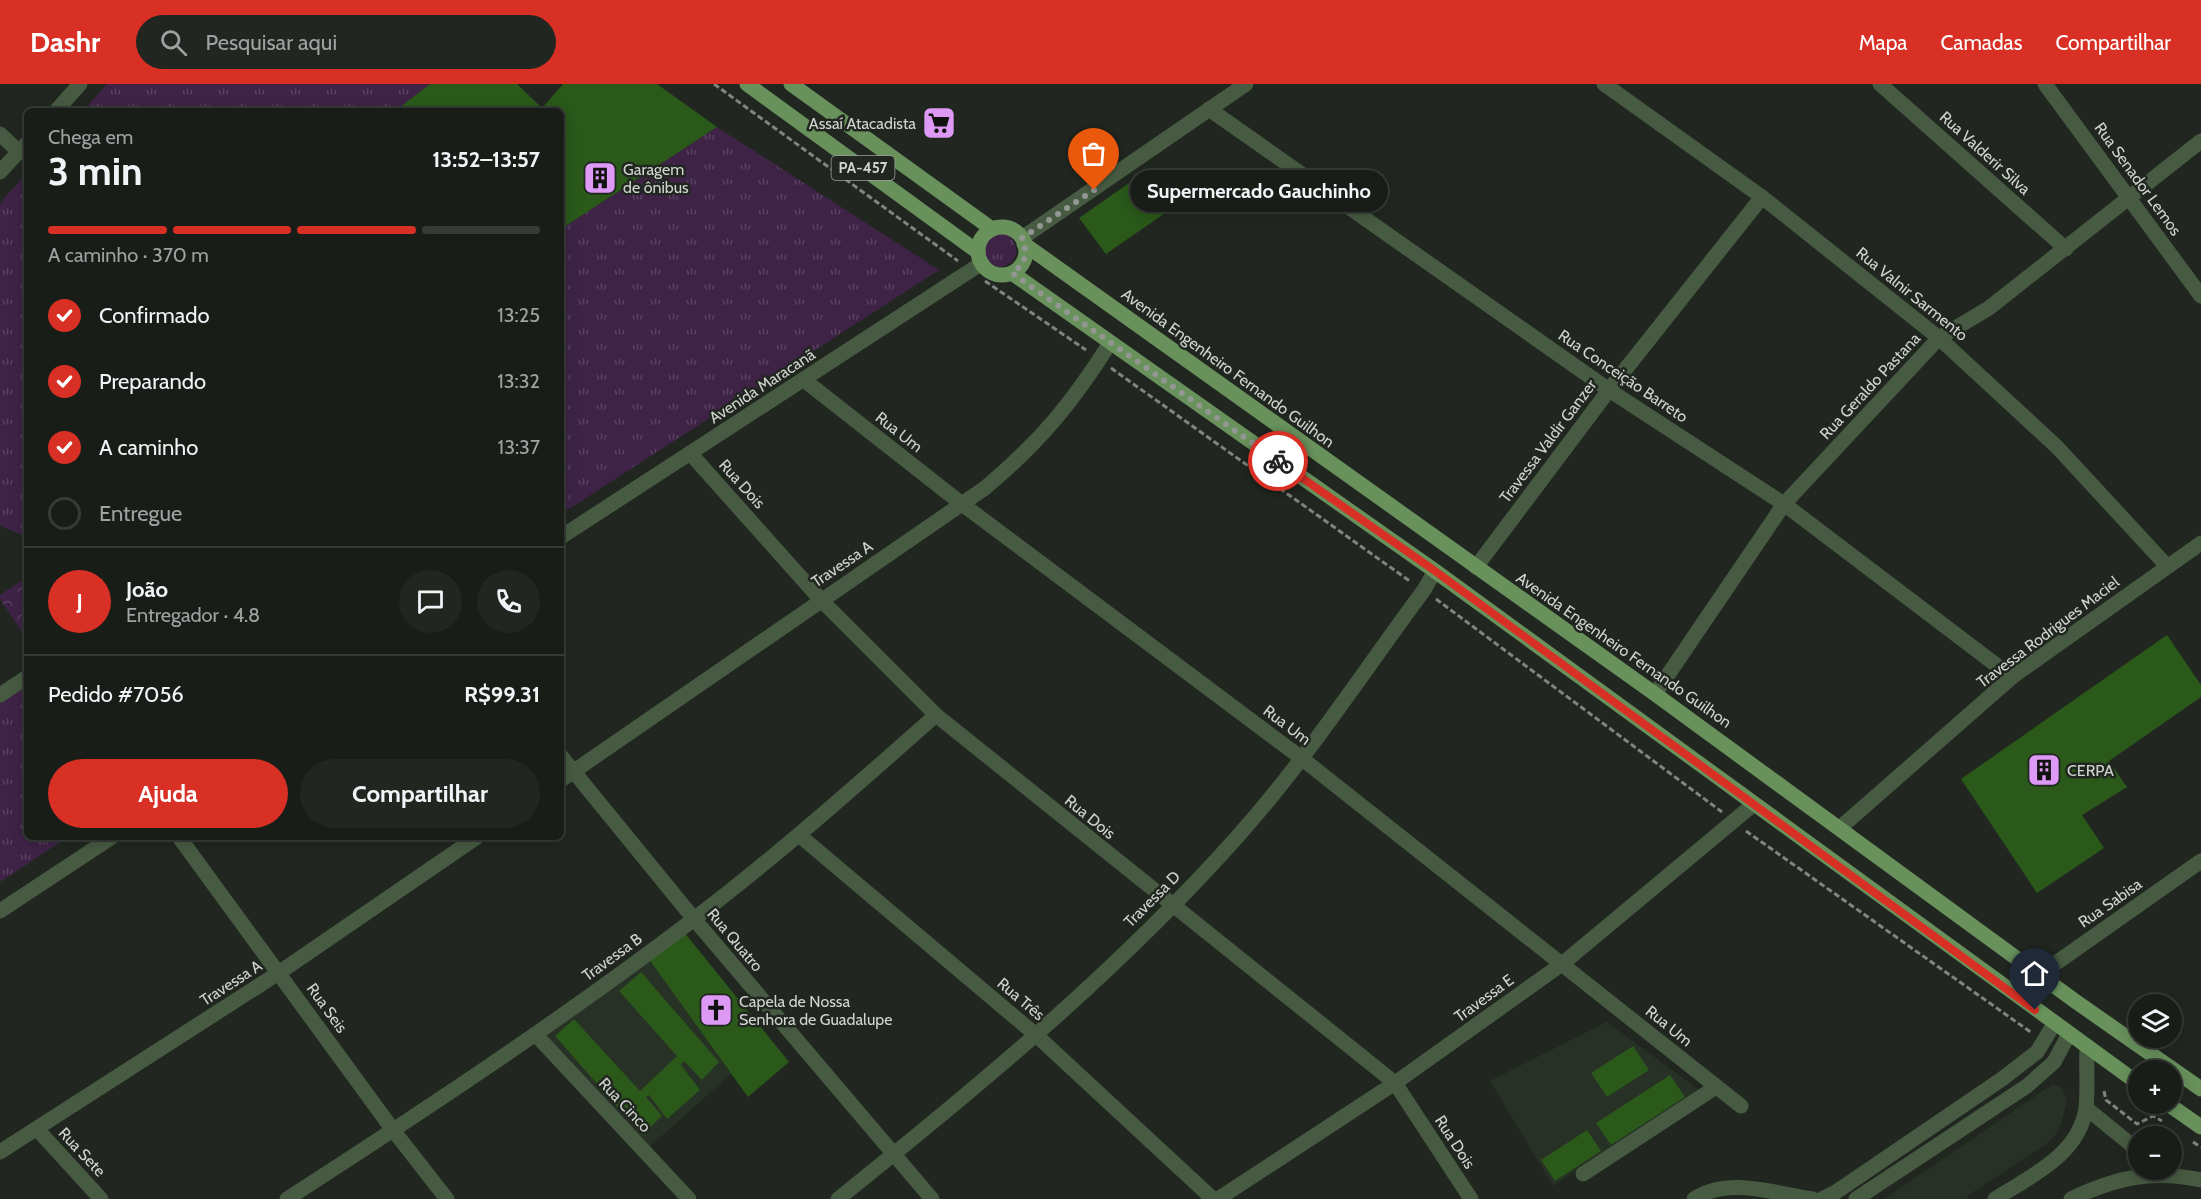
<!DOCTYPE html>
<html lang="pt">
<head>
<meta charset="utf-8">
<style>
  body { margin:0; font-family:Cabin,sans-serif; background:#222621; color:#f1f3f6; height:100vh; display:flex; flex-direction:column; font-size:22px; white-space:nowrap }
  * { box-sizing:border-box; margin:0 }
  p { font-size:20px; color:#9fa2a2 }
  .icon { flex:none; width:33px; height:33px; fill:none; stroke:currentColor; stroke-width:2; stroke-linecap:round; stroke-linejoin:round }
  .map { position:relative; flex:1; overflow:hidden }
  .details { position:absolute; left:24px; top:24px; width:540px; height:732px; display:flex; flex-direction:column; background:#191d18; border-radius:9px; box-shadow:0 3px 15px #0003,0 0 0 2px #373b37 }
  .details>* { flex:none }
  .tools { position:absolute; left:2128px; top:910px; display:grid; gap:12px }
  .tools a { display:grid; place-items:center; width:54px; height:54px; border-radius:50%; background:#191d18; box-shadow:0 3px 15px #0003,0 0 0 2px #373b37; font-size:30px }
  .pin { position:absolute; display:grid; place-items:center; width:51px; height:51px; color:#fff; margin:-62px -26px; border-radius:50% 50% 50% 0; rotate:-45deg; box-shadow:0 0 6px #0007 }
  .pin .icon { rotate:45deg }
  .courier { position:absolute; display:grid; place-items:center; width:60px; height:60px; margin:-30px; border:4px solid #d93025; border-radius:50%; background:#fff; color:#222; box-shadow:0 2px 8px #0007 }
  .bubble { position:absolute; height:42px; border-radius:21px; background:#191d18; box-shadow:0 3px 15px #0003,0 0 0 2px #373b37; font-size:20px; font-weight:800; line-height:42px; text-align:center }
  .summary em { font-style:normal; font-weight:800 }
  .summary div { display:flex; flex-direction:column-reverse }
  .summary { display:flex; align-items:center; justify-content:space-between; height:102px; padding:0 24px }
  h1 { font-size:39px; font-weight:800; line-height:45px }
  .bar { display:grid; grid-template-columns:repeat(4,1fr); gap:9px 6px; align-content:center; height:72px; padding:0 24px }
  .bar i { height:8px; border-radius:4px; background:#373b37 }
  .bar .selected { background:#d93025 }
  .bar p { grid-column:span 4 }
  .line { display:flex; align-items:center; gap:15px; padding:0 24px; border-top:2px solid #373b37 }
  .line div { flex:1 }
  .round { display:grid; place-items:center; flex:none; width:63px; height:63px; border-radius:32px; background:#222621 }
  ol { padding:0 24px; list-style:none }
  li { display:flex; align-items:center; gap:18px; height:66px }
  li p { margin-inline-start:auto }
  li .icon { padding:6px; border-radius:50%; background:#d93025; color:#fff; stroke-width:4 }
  li:last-child { color:#9fa2a2 }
  li i { width:33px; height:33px; border:3px solid #373b37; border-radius:50% }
  .action { display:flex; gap:12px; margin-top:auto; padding:12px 24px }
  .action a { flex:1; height:69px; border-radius:36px; background:#d93025; color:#fff; font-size:24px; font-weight:800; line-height:69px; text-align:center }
  .action a+a { background:#222621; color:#f1f3f6 }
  header { display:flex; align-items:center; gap:36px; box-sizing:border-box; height:84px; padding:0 30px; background:#d93025; color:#fff }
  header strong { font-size:28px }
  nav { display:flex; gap:33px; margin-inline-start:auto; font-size:21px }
  .search { width:420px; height:54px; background:#222621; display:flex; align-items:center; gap:15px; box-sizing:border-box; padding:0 21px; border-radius:33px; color:#9fa2a2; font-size:22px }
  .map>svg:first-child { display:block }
</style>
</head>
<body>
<header>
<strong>Dashr</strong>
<div class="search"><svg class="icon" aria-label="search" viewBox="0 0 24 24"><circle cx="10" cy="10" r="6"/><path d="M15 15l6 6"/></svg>Pesquisar aqui</div>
<nav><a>Mapa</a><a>Camadas</a><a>Compartilhar</a></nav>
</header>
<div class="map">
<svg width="2201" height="1115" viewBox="0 0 2201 1115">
  <defs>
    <pattern id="grass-tufts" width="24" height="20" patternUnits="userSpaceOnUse" patternTransform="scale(1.5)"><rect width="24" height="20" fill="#3e2346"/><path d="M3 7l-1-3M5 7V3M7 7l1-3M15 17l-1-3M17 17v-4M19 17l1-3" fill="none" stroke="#594260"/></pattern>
    <pattern id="park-crowns" width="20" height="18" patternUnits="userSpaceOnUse" patternTransform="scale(1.5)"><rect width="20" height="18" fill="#3e2346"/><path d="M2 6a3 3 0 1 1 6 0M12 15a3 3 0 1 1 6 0" fill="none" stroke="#594260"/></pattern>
  </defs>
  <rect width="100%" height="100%" fill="#212720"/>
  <g fill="#283125">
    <polygon points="648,874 731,990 647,1065 544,950"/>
    <polygon points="1607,938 1699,1006 1553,1102 1490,997"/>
    <polygon points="2053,1000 2063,1005 2067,1018 2059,1046 2048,1059 1967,1112 1968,1115 1884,1115"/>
  </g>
  <g fill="url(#grass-tufts)">
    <polygon points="107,0 430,0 395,27 83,27"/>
    <polygon points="717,43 939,186 561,430 561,145"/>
    <polygon points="27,89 27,453 0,442 0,119"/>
    <circle cx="999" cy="166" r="17"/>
    <polygon points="27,601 27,753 68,753 0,798 0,619"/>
  </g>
  <polygon fill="url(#park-crowns)" points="27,493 27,556 0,515 0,511"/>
  <g fill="#2a591a">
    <polygon points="430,0 517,0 542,24 563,0 657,0 717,43 561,145 561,27 395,27"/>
    <polygon points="1142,90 1168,127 1106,170 1079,134"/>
    <polygon points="2167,551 2201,601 2201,613 2109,677 2127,703 2082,731 2104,764 2037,809 1961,695"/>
    <polygon points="684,848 789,978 748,1013 648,874"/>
    <polygon points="641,888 719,978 702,996 684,977 681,981 700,1006 667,1035 649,1011 646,1013 662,1032 642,1051 555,952 574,935 640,1007 677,972 619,907"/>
    <polygon points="1633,962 1649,986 1607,1013 1591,989"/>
    <polygon points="1670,991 1685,1013 1611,1061 1596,1039"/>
    <polygon points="1587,1046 1601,1067 1555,1097 1541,1076"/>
  </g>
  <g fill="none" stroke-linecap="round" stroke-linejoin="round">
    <g stroke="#80857f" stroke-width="3" stroke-dasharray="6 3" stroke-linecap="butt">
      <polyline points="714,0 958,177"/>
      <polyline points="985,197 1086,266"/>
      <polyline points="1111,284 1411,498"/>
      <polyline points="1436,515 1722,728"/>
      <polyline points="1746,747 2032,949"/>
      <polyline points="2104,1007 2106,1016 2137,1040 2153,1032 2162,1037"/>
      <polyline points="2193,1058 2201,1063"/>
    </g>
    <g stroke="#475b42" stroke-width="15">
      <polyline points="1604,0 1762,113 1939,254 2057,363 2167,482"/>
      <polyline points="1880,0 2066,165"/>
      <polyline points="2045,0 2201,212"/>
      <polyline points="1209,25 1609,306 1784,420 2012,593"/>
      <polyline points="56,27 80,0"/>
      <polyline points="0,50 19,68"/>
      <polyline points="0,88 27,59"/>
      <polyline points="1022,154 1246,0"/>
      <polyline points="804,296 962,420 1300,673 1741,1022"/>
      <polyline points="690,369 821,516 936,631 1395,999 1471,1115"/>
      <polyline points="561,453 982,179"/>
      <polyline points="1476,483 1609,306 1762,113"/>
      <polyline points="1655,610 1784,420 1939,254 1989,224 2201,57"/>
      <polyline points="0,611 27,593"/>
      <polyline points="561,672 694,835 932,1115"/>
      <path d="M561,696L985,404C1040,358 1072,319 1110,259"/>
      <polyline points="1841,743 2012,593 2201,459"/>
      <polyline points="799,751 1036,951 1213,1115"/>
      <polyline points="179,753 393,1046 447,1115"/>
      <polyline points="0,827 112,753"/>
      <polyline points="2039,891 2201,777"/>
      <polyline points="536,951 689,1115"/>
      <polyline points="2086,1024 2139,1067"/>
      <polyline points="37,1045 101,1115"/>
      <polyline points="0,1068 280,888 477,753"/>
      <polyline points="1583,1090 1716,1003"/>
      <path d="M287,1115C425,1026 563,935 694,835C778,771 857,701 936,631"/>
      <path d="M838,1115C978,1003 1118,887 1238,752C1306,676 1363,588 1424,506L1435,487"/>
      <polyline points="1218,1115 1395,999 1562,880 1754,720"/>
      <path d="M1694,1115C1729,1092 1776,1110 1813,1115"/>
      <polyline points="1822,1115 1836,1108 2002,995 2037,968 2054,940"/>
      <polyline points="1856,1115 2027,1002 2054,978 2069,950"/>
      <path d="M1995,1115C2031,1092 2079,1071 2086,1024C2088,1005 2086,983 2087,964"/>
      <path d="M2071,1115C2117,1093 2152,1086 2201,1096"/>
    </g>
    <g stroke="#68915c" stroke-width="15">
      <polyline points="747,0 978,168"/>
      <polyline points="791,0 992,145"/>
      <circle cx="1002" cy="167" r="24"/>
      <polyline points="1024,160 1655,610 2075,917 2201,1005"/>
      <polyline points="1012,189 1435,487 2139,1000"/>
      <polyline points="2168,1020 2201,1043"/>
    </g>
  </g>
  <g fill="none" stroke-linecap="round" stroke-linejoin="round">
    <path stroke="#939792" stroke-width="6" stroke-dasharray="0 10.8" d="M1094,106L1022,154C1028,169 1026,180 1012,189L1278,377"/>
    <polyline stroke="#d93025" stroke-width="8" points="1278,377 1435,487 2035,926"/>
  </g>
  <defs>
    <g id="supermarket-square" transform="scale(1.725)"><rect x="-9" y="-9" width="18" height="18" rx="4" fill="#dd99f3" stroke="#212720"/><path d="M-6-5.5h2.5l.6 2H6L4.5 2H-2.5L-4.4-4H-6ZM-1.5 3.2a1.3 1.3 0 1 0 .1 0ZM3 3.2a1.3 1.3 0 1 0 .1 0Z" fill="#111"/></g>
    <g id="building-square" transform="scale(1.725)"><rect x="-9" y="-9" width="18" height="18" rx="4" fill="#dd99f3" stroke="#212720"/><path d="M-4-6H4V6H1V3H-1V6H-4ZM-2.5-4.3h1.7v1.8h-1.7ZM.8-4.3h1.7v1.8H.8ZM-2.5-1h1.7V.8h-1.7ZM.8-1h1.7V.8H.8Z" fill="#111"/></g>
    <g id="church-square" transform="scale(1.725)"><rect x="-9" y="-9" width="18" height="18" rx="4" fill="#dd99f3" stroke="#212720"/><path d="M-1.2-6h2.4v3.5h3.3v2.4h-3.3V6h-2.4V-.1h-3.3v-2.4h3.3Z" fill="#111"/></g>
  </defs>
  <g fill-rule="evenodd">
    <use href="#supermarket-square" x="939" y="39"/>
    <use href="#building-square" x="600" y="94"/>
    <use href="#building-square" x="2044" y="686"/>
    <use href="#church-square" x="716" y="926"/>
  </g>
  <g text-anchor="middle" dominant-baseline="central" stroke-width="5" stroke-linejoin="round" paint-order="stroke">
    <rect fill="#212720" stroke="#9ca09a" stroke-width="1.5" x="831.5" y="72" width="63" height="24" rx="4.5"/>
    <g font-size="15" font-weight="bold" fill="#d0d4cf">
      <text x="863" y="84">PA-457</text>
    </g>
    <g font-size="16" fill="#d0d4cf" stroke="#212720" text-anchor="start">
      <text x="916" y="39" text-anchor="end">Assaí Atacadista</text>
      <text x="623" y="85">Garagem<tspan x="623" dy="18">de ônibus</tspan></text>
      <text x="2067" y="686">CERPA</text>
      <text x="739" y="917">Capela de Nossa<tspan x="739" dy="18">Senhora de Guadalupe</tspan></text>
    </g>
    <g font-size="16" fill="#d0d4cf" stroke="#212720">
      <text transform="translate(1985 69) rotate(42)">Rua Valderir Silva</text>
      <text transform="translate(2138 95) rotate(54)">Rua Senador Lemos</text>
      <text transform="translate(1912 210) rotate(39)">Rua Valnir Sarmento</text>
      <text transform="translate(1228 284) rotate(36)">Avenida Engenheiro Fernando Guilhon</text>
      <text transform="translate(1623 292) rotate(34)">Rua Conceição Barreto</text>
      <text transform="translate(762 302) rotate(-33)">Avenida Maracanã</text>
      <text transform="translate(1870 302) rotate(-47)">Rua Geraldo Pastana</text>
      <text transform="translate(899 348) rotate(38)">Rua Um</text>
      <text transform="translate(1548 357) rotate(-53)">Travessa Valdir Ganzer</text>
      <text transform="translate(742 400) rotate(48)">Rua Dois</text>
      <text transform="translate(842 480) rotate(-34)">Travessa A</text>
      <text transform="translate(2048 548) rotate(-37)">Travessa Rodrigues Maciel</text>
      <text transform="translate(1624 566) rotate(35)">Avenida Engenheiro Fernando Guilhon</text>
      <text transform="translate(1287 641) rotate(37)">Rua Um</text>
      <text transform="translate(1090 733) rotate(39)">Rua Dois</text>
      <text transform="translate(1152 815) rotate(-45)">Travessa D</text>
      <text transform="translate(2110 819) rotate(-35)">Rua Sabisa</text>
      <text transform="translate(735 856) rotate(50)">Rua Quatro</text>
      <text transform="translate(612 873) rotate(-36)">Travessa B</text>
      <text transform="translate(231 899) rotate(-33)">Travessa A</text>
      <text transform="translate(1484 914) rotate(-36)">Travessa E</text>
      <text transform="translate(1021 915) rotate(40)">Rua Três</text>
      <text transform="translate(327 924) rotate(54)">Rua Seis</text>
      <text transform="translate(1669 942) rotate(39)">Rua Um</text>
      <text transform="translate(625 1021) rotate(47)">Rua Cinco</text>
      <text transform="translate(1455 1058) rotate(57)">Rua Dois</text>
      <text transform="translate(82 1068) rotate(47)">Rua Sete</text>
    </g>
  </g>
</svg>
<div class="tools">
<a><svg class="icon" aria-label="layers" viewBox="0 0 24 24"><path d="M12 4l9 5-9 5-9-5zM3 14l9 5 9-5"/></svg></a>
<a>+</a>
<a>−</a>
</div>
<div class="pin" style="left:1094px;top:106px;background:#ea580c"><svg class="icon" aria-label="bag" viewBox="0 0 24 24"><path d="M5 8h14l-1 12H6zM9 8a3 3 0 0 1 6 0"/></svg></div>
<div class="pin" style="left:2035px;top:926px;background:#1f2937"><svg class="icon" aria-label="home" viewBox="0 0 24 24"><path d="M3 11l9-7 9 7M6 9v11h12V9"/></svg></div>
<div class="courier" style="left:1278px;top:377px"><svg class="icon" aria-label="bike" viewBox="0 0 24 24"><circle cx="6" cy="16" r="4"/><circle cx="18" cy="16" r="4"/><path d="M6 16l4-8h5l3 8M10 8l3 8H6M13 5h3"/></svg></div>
<div class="bubble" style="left:1130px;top:86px;width:258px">Supermercado Gauchinho</div>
<section class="details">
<div class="summary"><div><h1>3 min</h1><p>Chega em</p></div><em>13:52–13:57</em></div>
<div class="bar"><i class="selected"></i><i class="selected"></i><i class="selected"></i><i></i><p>A caminho · 370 m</p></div>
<ol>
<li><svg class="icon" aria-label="check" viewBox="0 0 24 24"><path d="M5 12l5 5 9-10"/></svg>Confirmado<p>13:25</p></li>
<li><svg class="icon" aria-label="check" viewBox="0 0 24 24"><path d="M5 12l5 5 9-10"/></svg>Preparando<p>13:32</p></li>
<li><svg class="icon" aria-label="check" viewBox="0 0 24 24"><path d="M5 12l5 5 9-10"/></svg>A caminho<p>13:37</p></li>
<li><i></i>Entregue</li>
</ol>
<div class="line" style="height:108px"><b class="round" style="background:#d93025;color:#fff">J</b><div><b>João</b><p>Entregador · 4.8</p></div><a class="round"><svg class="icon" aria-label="chat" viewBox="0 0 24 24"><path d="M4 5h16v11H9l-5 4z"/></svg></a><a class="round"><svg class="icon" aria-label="phone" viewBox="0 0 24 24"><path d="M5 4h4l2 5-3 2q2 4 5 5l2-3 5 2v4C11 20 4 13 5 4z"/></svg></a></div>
<div class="line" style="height:78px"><div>Pedido #7056</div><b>R$99.31</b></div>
<div class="action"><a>Ajuda</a><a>Compartilhar</a></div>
</section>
</div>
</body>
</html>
